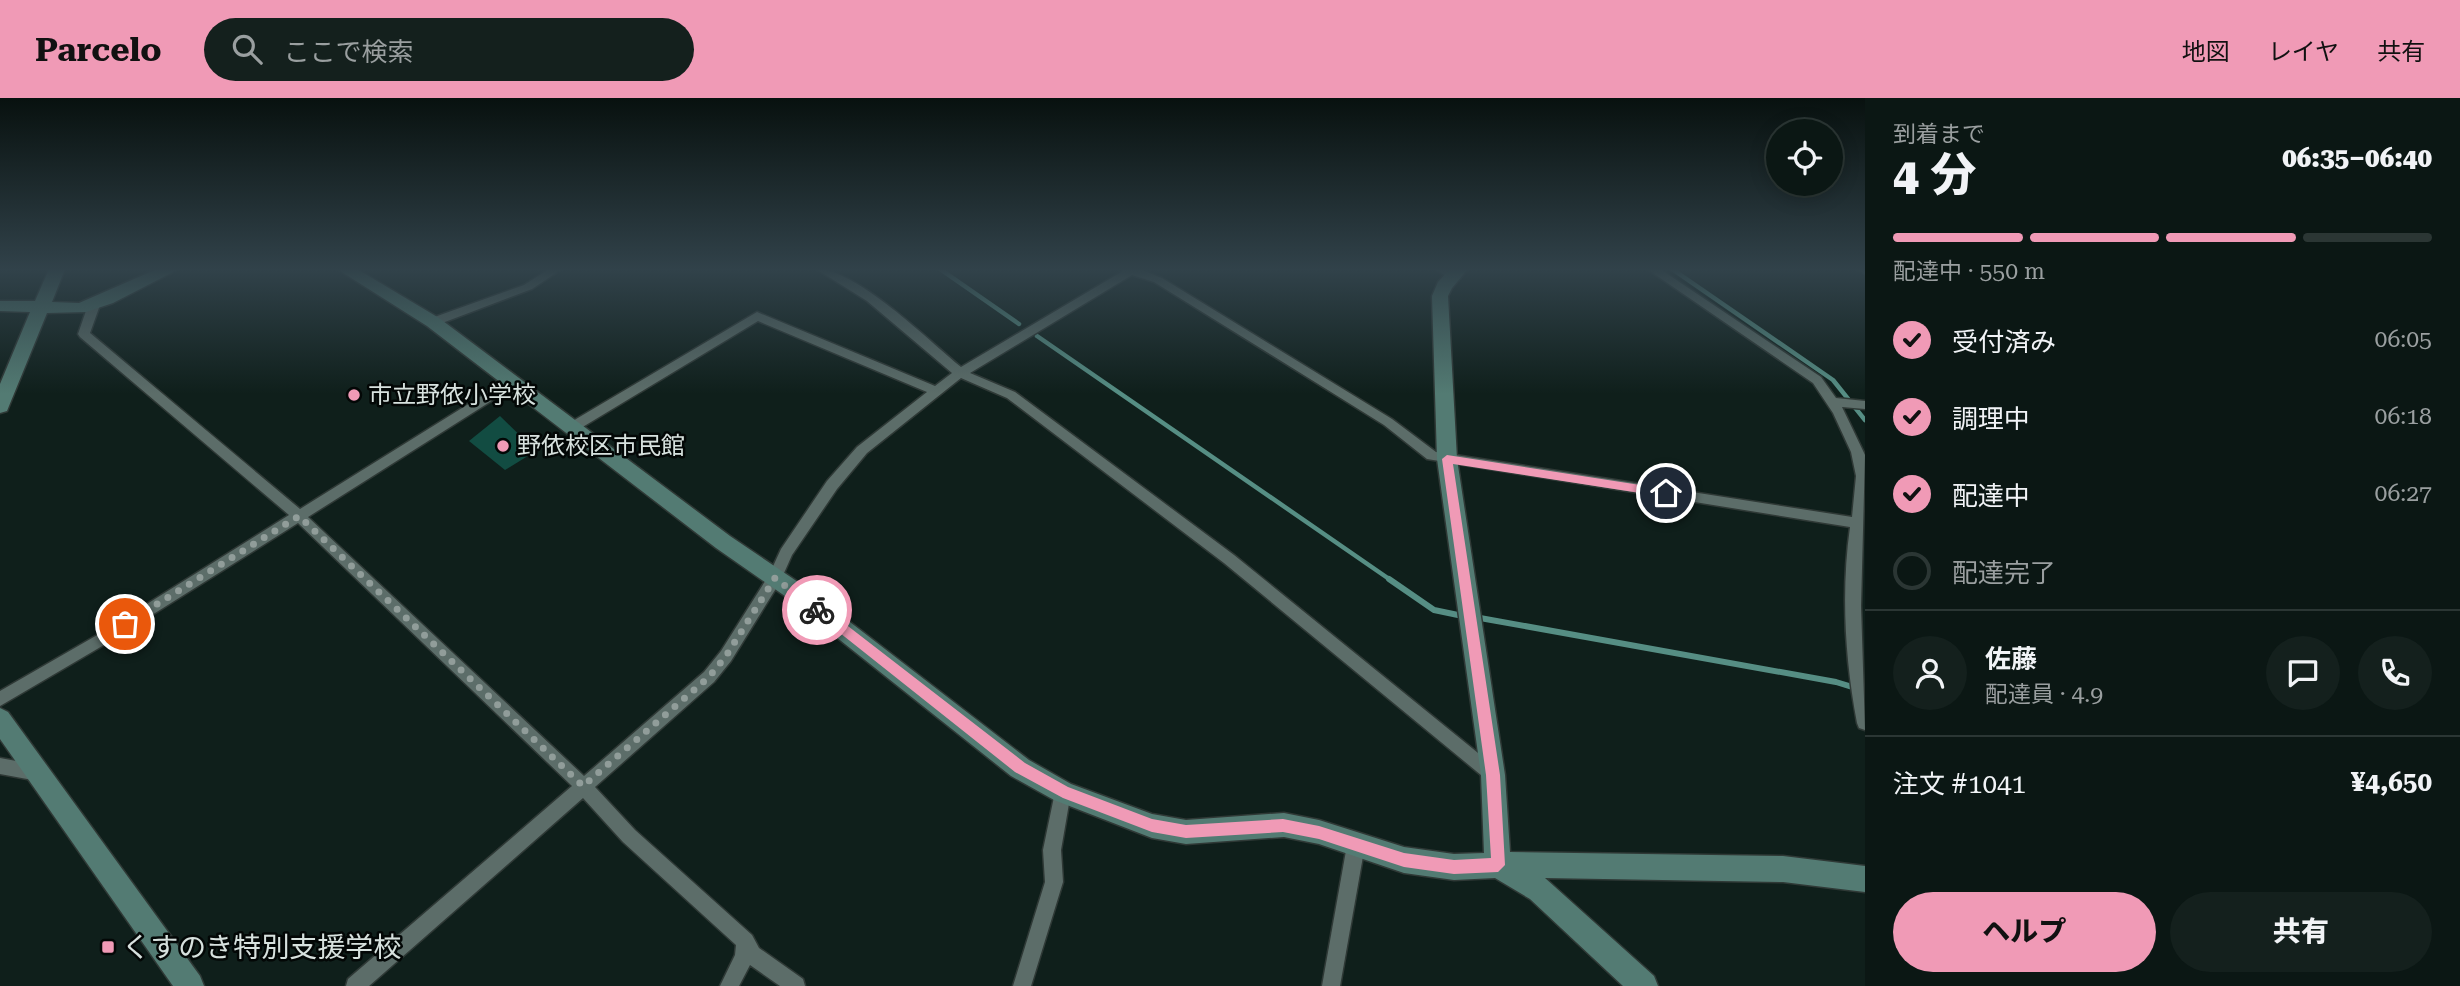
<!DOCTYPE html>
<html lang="ja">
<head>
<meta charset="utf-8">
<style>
  body { margin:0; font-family:"Roboto Serif","Noto Sans JP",serif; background:#14201d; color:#f1f3f6; height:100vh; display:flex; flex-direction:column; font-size:26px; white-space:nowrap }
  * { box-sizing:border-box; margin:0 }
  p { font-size:23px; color:#9a9fa0 }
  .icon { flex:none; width:38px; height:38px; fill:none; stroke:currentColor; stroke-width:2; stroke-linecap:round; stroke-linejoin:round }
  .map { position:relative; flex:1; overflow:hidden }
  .side { display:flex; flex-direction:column; background:#0b1714; width:595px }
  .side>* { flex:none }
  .fabs { position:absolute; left:1766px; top:21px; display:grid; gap:14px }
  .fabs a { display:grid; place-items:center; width:77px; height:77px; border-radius:50%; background:#0b1714; box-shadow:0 4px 18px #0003,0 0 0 2px #2b3634; font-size:35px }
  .pin { position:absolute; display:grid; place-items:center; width:60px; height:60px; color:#fff; margin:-30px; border:4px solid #fff; border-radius:50%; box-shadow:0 2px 7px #0007 }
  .courier { position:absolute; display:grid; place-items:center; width:70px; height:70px; margin:-35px; border:5px solid #f09ab6; border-radius:50%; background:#fff; color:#222; box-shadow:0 2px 9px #0007 }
  .head em { font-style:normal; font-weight:800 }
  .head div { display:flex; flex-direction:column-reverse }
  .head { display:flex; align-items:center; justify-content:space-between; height:119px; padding:0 28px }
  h1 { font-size:46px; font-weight:800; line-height:52px }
  .bar { display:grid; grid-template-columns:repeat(4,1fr); gap:10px 7px; align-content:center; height:84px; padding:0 28px }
  .bar i { height:9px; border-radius:5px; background:#2b3634 }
  .bar .on { background:#f09ab6 }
  .bar p { grid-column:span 4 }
  .line { display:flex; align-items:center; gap:18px; padding:0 28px; border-top:2px solid #2b3634 }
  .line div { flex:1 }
  .round { display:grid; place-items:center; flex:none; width:74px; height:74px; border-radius:37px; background:#14201d }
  ol { padding:0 28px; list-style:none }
  li { display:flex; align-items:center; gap:21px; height:77px }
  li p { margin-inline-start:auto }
  li .icon { padding:7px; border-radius:50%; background:#f09ab6; color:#111; stroke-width:4 }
  li:last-child { color:#9a9fa0 }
  li i { width:38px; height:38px; border:4px solid #2b3634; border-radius:50% }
  .cta { display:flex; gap:14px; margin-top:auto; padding:14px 28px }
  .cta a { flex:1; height:80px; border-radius:42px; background:#f09ab6; color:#111; font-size:28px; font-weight:800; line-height:80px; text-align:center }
  .cta a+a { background:#14201d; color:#f1f3f6 }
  header { display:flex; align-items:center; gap:42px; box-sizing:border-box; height:98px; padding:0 35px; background:#f09ab6; color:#111 }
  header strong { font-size:33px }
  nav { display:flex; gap:38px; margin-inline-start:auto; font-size:24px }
  .search { width:490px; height:63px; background:#14201d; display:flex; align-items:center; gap:18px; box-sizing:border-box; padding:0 24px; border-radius:38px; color:#9a9fa0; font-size:26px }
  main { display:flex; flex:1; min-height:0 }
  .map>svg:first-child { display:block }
</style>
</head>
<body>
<header>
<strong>Parcelo</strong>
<div class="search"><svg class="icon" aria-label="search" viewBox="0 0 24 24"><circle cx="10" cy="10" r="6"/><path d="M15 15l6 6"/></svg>ここで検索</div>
<nav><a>地図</a><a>レイヤ</a><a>共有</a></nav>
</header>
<main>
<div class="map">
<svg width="1865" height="888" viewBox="0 0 1865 888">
  <rect width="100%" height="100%" fill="#0f1f1b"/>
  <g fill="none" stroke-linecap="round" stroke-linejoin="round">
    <g stroke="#568e84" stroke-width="4.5">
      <polyline points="940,171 1019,226"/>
      <polyline points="1672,171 1833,282 1865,322"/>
      <polyline points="1037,238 1392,483"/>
    </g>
    <g stroke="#568e84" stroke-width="6">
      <polyline points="1389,481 1434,512 1458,517"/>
      <polyline points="1480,520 1836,584 1865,593"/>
    </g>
  </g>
  <polygon fill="#124c42" points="500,318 536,353 505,372 469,343"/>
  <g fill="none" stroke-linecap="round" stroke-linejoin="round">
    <g stroke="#2f3936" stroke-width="3">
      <g id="street">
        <polygon points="549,171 562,171 532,191 437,227 433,228 427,224 429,221 524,187"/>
        <path d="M816,171C857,171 928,242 961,269L1123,173L1122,171H1139L1162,180L1392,321L1436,354L1852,419L1856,378L1851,354L1833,315L1813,285L1647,171H1660L1821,279L1836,300L1865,303V311L1842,309L1865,357L1861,508L1865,632L1859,630L1857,625C1845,562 1841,493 1850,429L1427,361L1384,327L1154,184L1132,177L970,275L1015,294L1234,457L1499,672L1501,677L1499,682L1493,685L1487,682L1224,465L1007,300L961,280L867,355L837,391L792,457L780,484L731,563L714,584L595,689L635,732L752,837L759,850L803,881L805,888H780L750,867L739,888H720L735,857L736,847L623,744L583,700L369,888H346L348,881L572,688L298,425L109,544L0,608V593L99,536L289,417L80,239L78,236L88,207L94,203L100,207L90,235L300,411L507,282H515L517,285L515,288L308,419L584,678L704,574L721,553L769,477L781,451L827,383L857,349L927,294L758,223L576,333H566L565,330L566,327L757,214L935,288L952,275L867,203Z"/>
        <polygon points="1434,171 1448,171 1459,179 1453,182"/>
        <polygon points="1856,171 1865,171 1865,176"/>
        <polygon points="0,660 38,667 44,670 46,675 44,680 38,683 0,676"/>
        <polygon points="1063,686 1069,689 1071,694 1061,752 1063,784 1031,888 1013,888 1045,784 1043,752 1055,694 1057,689"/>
        <polygon points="1356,739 1362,741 1365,747 1340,888 1322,888 1347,747 1350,741"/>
      </g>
    </g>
    <g stroke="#2f3936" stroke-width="3">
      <g id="secondary">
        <polygon points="49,171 65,171 52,204 79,205 157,171 179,171 113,205 86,214 47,215 9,308 7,313 0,315 0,286 30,214 0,213 0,203 35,203"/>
        <polygon points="337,171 357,171 439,220 730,438 798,484 1029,662 1071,686 1152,716 1186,722 1284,715 1319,722 1404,749 1454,756 1484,755 1481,677 1437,361 1432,198 1438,184 1450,171 1468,171 1452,190 1448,198 1457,361 1505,677 1510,754 1783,758 1865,768 1865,794 1783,784 1545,780 1654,878 1658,888 1623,888 1530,801 1495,780 1454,782 1404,775 1319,746 1284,739 1186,746 1152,740 1054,702 1011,678 782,496 716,450 427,228"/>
        <polygon points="0,610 8,614 200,878 204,888 173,888 0,641"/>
      </g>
    </g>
    <use href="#street" fill="#5c6d69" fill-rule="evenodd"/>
    <use href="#secondary" fill="#537b73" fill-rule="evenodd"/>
  </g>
  <linearGradient id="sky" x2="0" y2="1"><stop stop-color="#08110f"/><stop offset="0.58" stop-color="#31424a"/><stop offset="1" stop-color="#31424a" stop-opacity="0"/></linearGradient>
  <rect width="1865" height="296" fill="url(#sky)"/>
  <polygon fill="#f09ab6" points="1447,357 1666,391 1671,395 1666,399 1453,366 1500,677 1505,767 1498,774 1454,776 1404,769 1319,741 1283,734 1186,740 1152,734 1063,700 1015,674 811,512 817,507 822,508 1025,665 1068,689 1152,721 1186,727 1283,721 1319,728 1404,755 1454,762 1491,760 1486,677 1442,361"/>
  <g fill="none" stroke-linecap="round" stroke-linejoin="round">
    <polyline stroke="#919d9a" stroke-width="7" stroke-dasharray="0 12.6" points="125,526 299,418 583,688 709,579 726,558 775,480 817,512"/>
  </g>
  <g fill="#f09ab6" stroke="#030706" stroke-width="2.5">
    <circle cx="354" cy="297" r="7"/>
    <circle cx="503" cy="348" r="7"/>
    <rect x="101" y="842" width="14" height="14" rx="3.5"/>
  </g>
  <g text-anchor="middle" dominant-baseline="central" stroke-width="5" stroke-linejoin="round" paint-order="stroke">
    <g font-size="24" fill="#d7e1de" stroke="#030706" text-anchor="start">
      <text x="368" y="297">市立野依小学校</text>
      <text x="517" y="348">野依校区市民館</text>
    </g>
    <g font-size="28" fill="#d7e1de" stroke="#030706" text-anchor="start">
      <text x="122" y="849">くすのき特別支援学校</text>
    </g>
  </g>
</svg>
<div class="fabs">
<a><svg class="icon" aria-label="locate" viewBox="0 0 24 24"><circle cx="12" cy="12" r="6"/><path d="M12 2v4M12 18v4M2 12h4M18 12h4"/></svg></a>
</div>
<div class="pin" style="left:125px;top:526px;background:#ea580c"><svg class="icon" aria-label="bag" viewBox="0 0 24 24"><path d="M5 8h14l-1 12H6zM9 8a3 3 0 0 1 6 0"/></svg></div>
<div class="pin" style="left:1666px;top:395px;background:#1f2937"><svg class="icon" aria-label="home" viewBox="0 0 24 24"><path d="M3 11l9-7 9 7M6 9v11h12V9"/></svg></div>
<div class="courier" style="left:817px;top:512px"><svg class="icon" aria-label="bike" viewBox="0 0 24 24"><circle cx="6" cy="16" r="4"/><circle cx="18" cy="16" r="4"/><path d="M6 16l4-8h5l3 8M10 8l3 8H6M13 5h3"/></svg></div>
</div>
<section class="side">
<div class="head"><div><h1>4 分</h1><p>到着まで</p></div><em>06:35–06:40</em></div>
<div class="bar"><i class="on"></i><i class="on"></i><i class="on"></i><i></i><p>配達中 · 550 m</p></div>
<ol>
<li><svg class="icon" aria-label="check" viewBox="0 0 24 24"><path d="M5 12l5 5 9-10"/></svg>受付済み<p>06:05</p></li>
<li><svg class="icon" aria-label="check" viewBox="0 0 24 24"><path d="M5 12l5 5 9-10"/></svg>調理中<p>06:18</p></li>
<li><svg class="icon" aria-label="check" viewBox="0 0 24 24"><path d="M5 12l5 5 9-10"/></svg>配達中<p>06:27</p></li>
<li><i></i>配達完了</li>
</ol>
<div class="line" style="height:126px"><a class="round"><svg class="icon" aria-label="person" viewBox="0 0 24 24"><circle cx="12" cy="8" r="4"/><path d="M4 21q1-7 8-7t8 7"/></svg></a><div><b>佐藤</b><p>配達員 · 4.9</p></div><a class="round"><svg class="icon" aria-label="chat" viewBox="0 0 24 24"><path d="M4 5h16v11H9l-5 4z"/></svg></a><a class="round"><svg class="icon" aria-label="phone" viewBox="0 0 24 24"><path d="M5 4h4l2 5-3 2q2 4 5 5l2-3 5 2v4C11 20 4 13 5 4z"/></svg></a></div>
<div class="line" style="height:91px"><div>注文 #1041</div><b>¥4,650</b></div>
<div class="cta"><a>ヘルプ</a><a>共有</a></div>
</section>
</main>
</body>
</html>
